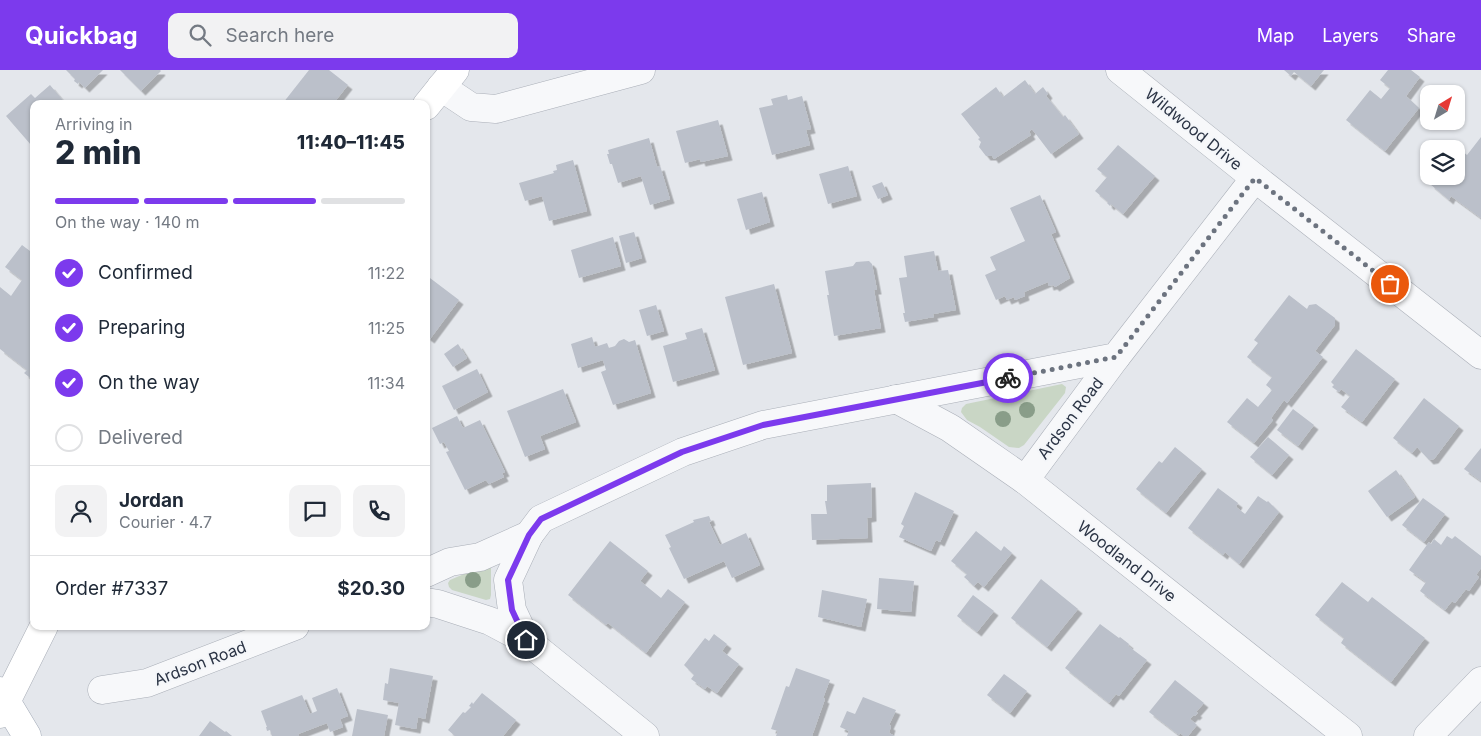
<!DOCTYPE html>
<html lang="en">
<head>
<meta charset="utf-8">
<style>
  body { margin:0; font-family:Inter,sans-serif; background:#f2f2f3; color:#1f2937; height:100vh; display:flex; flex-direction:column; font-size:19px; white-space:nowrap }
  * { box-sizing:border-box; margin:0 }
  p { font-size:16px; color:#747a83 }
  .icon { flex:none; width:28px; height:28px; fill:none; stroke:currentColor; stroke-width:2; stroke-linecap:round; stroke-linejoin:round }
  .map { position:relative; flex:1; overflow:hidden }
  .sheet { position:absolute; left:30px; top:30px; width:400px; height:530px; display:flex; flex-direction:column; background:#fff; border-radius:10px; box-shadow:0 1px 4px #0004 }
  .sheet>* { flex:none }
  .needle { width:32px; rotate:38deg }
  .tools { position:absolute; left:1420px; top:15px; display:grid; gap:10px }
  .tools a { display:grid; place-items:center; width:45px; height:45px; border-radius:10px; background:#fff; box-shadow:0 1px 4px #0004; font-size:25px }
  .pin { position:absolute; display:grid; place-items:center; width:42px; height:42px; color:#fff; margin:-21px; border:2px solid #fff; border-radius:50%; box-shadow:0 1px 5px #0007 }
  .courier { position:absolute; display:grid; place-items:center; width:50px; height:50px; margin:-25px; border:4px solid #7c3aed; border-radius:50%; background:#fff; color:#222; box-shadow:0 1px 6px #0007 }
  .overview em { font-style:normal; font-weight:800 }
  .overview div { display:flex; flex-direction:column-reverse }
  .overview { display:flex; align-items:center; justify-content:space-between; height:85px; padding:0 25px }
  h1 { font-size:32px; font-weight:800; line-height:38px }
  .bar { display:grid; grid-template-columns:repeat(4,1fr); gap:8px 5px; align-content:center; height:60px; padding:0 25px }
  .bar i { height:6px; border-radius:4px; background:#e0e1e3 }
  .bar .active { background:#7c3aed }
  .bar p { grid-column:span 4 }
  .line { display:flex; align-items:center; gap:12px; padding:0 25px; border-top:1px solid #e0e1e3 }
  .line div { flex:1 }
  .round { display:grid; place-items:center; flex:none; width:52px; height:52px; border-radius:10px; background:#f2f2f3 }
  ol { padding:0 25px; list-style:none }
  li { display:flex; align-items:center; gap:15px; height:55px }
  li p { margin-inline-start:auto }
  li .icon { padding:5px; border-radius:50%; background:#7c3aed; color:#fff; stroke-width:4 }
  li:last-child { color:#747a83 }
  li i { width:28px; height:28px; border:2px solid #e0e1e3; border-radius:50% }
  header { display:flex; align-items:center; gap:30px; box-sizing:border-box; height:70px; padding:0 25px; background:#7c3aed; color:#fff }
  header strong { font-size:24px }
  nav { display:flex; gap:28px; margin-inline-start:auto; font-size:18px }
  .search { width:350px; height:45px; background:#f2f2f3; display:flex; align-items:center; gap:12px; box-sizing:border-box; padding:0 18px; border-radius:10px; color:#747a83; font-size:19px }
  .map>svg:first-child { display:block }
</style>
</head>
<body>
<header>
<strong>Quickbag</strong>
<div class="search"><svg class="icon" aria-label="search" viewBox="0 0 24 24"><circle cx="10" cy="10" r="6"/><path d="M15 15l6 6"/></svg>Search here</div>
<nav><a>Map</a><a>Layers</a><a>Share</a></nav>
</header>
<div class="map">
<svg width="1481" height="666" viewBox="0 0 1481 666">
  <defs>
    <filter id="shadow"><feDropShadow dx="4.5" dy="4.5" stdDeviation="0" flood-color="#0004"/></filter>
  </defs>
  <rect width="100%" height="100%" fill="#e4e7ec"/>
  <g fill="#c9d6c5">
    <polygon points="1062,314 1066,317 1065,323 1024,375 1019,378 1009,377 980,357 967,350 961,342 962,338 966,334"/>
    <polygon points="485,495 491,497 491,525 490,529 486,530 452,520 449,517 448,513 450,510"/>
  </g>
  <g fill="#bbc0ca" filter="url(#shadow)">
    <polygon points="66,0 103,0 85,18 79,12 78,14 74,11 75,9"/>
    <polygon points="120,0 160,0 161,1 141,21"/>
    <polygon points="309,0 329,0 348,15 333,34 285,34 283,33"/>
    <polygon points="1284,0 1324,0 1311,16 1294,2 1291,6"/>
    <polygon points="1388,0 1411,0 1420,7 1406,26 1419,38 1385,81 1346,50 1370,20 1381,29 1390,18 1380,10"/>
    <polygon points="1025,10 1035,24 1043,17 1048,24 1046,26 1063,47 1065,45 1079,64 1051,84 1032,59 1029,62 1031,65 994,89 992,86 986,86 979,77 981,72 978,69 980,68 961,44 996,17 1003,27"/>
    <polygon points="50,15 66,34 34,34 34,75 32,76 6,46 31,24 35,28"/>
    <polygon points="787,25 788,30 802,26 811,59 806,60 810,75 772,85 759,38 773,35 771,29"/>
    <polygon points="718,50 728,86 701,92 700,89 685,93 676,61"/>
    <polygon points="1481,67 1481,148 1451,126 1449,130 1430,114 1436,106 1456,106 1456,81 1458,78 1467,85"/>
    <polygon points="649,68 657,97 660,96 670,129 650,135 641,106 618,113 612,94 610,94 607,84 609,84 608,80"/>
    <polygon points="1118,75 1155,106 1123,144 1111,134 1110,136 1107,133 1108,132 1095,121 1107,107 1097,99"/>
    <polygon points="573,90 587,141 549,151 542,126 525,131 519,113 554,103 553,101 557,100 556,95"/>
    <polygon points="848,96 857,126 828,134 819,104"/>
    <polygon points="882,112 888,125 878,129 872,116"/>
    <polygon points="762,122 770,152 746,160 737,129"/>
    <polygon points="1040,125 1056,162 1051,164 1070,208 1055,217 1053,215 1049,216 1048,212 1024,222 1025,226 1015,230 1014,227 1007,230 1005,226 996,230 985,205 996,200 990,187 1025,171 1010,138"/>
    <polygon points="634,162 642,188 626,193 619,166"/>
    <polygon points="613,167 621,196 579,208 571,180"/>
    <polygon points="22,175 34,184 34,232 31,235 34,237 34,311 24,303 27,300 0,279 0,217 11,226 22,210 5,197"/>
    <polygon points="934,181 938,201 948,200 956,240 933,244 934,247 905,252 903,243 905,243 899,208 907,207 904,186"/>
    <polygon points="869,191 872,194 877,220 874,220 881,258 834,266 827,225 829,225 825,201 853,196 856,192"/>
    <polygon points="426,205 459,230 430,269 426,266"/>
    <polygon points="774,214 792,283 743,295 725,227"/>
    <polygon points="1289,225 1307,239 1309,235 1316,234 1335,248 1335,255 1315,281 1323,287 1287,333 1284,330 1271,348 1273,350 1254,373 1227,352 1247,328 1258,337 1272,320 1266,315 1272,307 1247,287 1258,273 1254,270"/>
    <polygon points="656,235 664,261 647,266 639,240"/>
    <polygon points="702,258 715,300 673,312 663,276 687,269 685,263"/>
    <polygon points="592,267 595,277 607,273 609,278 615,276 619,271 624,269 629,272 635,270 651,323 613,335 601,302 606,300 603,290 578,298 571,274"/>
    <polygon points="458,274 467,288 453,297 444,284"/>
    <polygon points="1356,279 1395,309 1362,352 1341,337 1350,326 1341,319 1339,322 1332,317 1334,315 1331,312"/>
    <polygon points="477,299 488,322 454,340 442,316"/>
    <polygon points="563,319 576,352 540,366 545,379 525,387 507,341"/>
    <polygon points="1424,328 1459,356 1434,389 1429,390 1417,377 1412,383 1393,368"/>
    <polygon points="1293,339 1314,355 1298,376 1277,360"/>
    <polygon points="457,346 463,358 480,350 505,402 502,403 504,407 489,414 486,410 465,420 446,382 449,381 444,372 440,374 432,358"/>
    <polygon points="1268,367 1289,385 1272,405 1250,387"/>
    <polygon points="1175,377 1202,399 1166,443 1136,419 1159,391 1162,393"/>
    <polygon points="1481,378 1481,411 1464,399"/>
    <polygon points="1396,400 1415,427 1387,447 1368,421"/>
    <polygon points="871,413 872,447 867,448 868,468 812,470 811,444 827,444 825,431 827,431 827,415"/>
    <polygon points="1218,418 1238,433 1236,437 1245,444 1258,426 1267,432 1268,431 1279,442 1239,494 1225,482 1223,485 1188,458"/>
    <polygon points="915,422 954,441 940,472 936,470 931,481 899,467 904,456 901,454"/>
    <polygon points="1423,428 1445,444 1424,472 1402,455"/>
    <polygon points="709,446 711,451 709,452 720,475 746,463 760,495 732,508 724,491 684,509 669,478 671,477 665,465 694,452 693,450"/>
    <polygon points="976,461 1001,481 1004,476 1012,483 984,517 978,512 974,516 964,507 967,504 951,491"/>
    <polygon points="1447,466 1452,469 1455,466 1481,486 1481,498 1476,505 1479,507 1469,521 1466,519 1455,533 1452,531 1445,540 1420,521 1426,512 1409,500 1429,472 1431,474 1434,469 1441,475"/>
    <polygon points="610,471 648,501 640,511 661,528 668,519 685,532 646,583 608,553 606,555 568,525"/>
    <polygon points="879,508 914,511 911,542 877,539"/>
    <polygon points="1041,509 1078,539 1047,577 1011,548"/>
    <polygon points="1342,512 1368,532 1372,527 1425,568 1391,612 1341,573 1344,568 1315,545"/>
    <polygon points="822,520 867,529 861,557 818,547"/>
    <polygon points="973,525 994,541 977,562 957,546"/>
    <polygon points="1100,554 1119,568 1120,567 1129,574 1128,576 1147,590 1119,626 1116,624 1109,633 1065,598"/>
    <polygon points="714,564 727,574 722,581 739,594 717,623 707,616 705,619 691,609 694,605 684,595 705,568 709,571"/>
    <polygon points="390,598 433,606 425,649 418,647 416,659 395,655 399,633 383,630 385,613 388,614"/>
    <polygon points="796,598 830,610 823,628 825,629 812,666 776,666 778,661 771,659 786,616 789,617"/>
    <polygon points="1004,604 1027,621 1010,643 987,625"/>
    <polygon points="1175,610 1204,633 1196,642 1198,643 1195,646 1194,645 1190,649 1197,655 1188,666 1184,666 1180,663 1179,665 1149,642"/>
    <polygon points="337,618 348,646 340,649 343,657 330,662 327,653 298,664 299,666 272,666 270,660 267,661 266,657 267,657 261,641 302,625 310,644 317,641 312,628"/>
    <polygon points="482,623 516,650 503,666 455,666 448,660 463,642 465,643 471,637 469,636 472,632 473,634"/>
    <polygon points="863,627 896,640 889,655 891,656 889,663 895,666 847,666 849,661 840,657 847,641 855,644"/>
    <polygon points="357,639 388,645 384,666 352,666"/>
    <polygon points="210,651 225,662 226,661 232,666 199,666"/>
  </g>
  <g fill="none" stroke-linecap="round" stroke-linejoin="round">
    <g stroke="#a9aeb7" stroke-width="29">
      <g id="street">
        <polyline points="1120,0 1255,108 1481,285"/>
        <polyline points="441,17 471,37 496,39 641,0"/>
        <polyline points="896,329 950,358 1025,410 1348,666"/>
        <polyline points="1025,410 1116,287"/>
        <polyline points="426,503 450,492 480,487 529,465 541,449 683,382 763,355 1116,287 1255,108"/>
        <polyline points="426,532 438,534 490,551 526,570 645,666"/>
        <polyline points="526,570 512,540 508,510 529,465"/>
        <polyline points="102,620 147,613 295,556"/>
        <polyline points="1428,666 1481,611"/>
      </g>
    </g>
    <g stroke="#a9aeb7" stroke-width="29">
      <g id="secondary">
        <polyline points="426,36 455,0"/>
        <polyline points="0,644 44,556"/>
      </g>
    </g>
    <g stroke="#a3abb8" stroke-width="29">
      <polyline id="primary" points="0,621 27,666"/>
    </g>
    <use href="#street" stroke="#f7f8fa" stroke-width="28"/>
    <use href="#secondary" stroke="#fff" stroke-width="28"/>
    <use href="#primary" stroke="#fff" stroke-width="28"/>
  </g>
  <g fill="#899d89">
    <circle cx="1027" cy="340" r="8"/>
    <circle cx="1003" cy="349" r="8"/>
    <circle cx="473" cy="510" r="8"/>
  </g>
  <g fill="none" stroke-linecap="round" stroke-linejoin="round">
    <polyline stroke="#6c737f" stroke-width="5" stroke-dasharray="0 9" points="1008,308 1116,287 1255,108 1390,214"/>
    <polyline stroke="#7c3aed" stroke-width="6" points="526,570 512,540 508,510 529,465 541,449 682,382 763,355 1008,308"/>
  </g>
  <g text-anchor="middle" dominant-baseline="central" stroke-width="4" stroke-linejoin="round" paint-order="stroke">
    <g font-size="16" fill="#2b3445" stroke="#f4f6f9">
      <text transform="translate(1194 59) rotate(39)">Wildwood Drive</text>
      <text transform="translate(1070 348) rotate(-53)">Ardson Road</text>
      <text transform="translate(1127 491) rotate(38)">Woodland Drive</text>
      <text transform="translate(200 593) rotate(-21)">Ardson Road</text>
    </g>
  </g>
</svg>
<div class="tools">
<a><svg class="needle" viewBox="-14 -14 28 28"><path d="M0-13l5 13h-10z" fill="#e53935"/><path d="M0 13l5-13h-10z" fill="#747a83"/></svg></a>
<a><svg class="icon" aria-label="layers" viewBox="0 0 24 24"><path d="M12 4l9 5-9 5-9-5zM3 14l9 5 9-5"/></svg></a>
</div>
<div class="pin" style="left:1390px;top:214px;background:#ea580c"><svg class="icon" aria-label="bag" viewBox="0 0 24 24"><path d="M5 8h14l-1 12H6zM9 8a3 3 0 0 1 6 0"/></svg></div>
<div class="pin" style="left:526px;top:570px;background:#1f2937"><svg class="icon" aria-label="home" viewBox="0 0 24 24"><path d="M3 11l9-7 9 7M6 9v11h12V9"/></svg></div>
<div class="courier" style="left:1008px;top:308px"><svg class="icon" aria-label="bike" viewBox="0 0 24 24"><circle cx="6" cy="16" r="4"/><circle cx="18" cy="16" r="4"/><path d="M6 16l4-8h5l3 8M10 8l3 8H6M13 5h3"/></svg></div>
<section class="sheet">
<div class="overview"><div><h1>2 min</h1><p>Arriving in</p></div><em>11:40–11:45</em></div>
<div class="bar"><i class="active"></i><i class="active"></i><i class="active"></i><i></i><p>On the way · 140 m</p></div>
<ol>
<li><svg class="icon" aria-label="check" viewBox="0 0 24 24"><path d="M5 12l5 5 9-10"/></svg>Confirmed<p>11:22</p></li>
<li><svg class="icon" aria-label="check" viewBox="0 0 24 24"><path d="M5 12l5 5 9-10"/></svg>Preparing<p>11:25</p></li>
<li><svg class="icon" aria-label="check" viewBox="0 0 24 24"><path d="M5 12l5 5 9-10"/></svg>On the way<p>11:34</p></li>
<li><i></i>Delivered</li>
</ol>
<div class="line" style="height:90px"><a class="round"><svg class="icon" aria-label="person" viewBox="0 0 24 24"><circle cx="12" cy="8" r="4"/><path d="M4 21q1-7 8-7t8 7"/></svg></a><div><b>Jordan</b><p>Courier · 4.7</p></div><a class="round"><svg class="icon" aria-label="chat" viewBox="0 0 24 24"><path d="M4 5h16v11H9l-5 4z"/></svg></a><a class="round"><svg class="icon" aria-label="phone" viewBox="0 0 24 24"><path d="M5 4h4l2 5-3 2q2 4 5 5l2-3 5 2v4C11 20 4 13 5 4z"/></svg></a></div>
<div class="line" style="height:65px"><div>Order #7337</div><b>$20.30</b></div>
</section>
</div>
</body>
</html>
